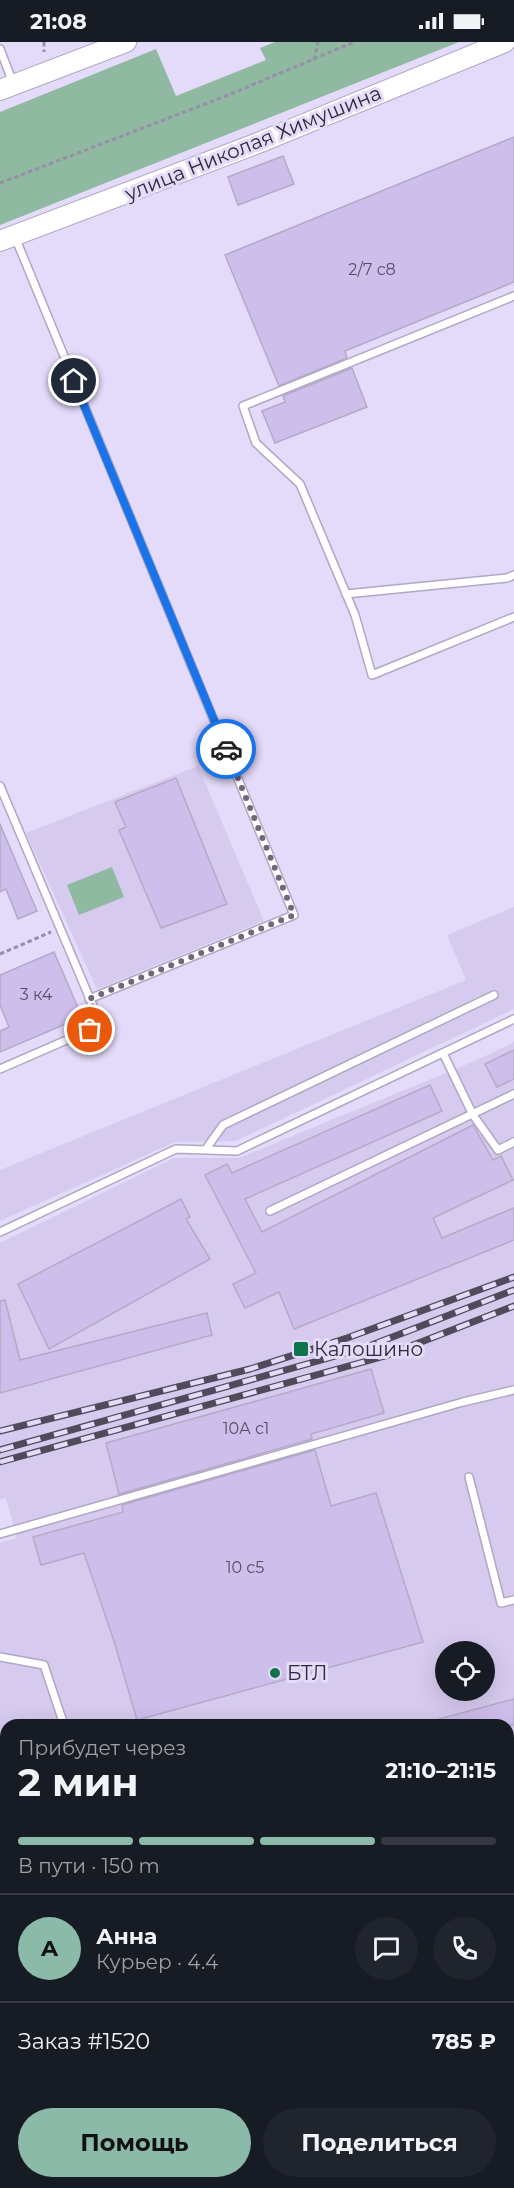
<!DOCTYPE html>
<html lang="ru">
<head>
<meta charset="utf-8">
<style>
  body { margin:0; font-family:Montserrat,sans-serif; background:#20242c; color:#f1f3f6; height:100vh; display:flex; flex-direction:column; font-size:22px; white-space:nowrap }
  * { box-sizing:border-box; margin:0 }
  p { font-size:20px; color:#9ea1a6 }
  .icon { flex:none; width:33px; height:33px; fill:none; stroke:currentColor; stroke-width:2; stroke-linecap:round; stroke-linejoin:round }
  .map { position:relative; flex:1; overflow:hidden }
  .details { position:absolute; left:0px; top:1677px; width:514px; height:470px; display:flex; flex-direction:column; background:#171b24; border-radius:18px 18px 0 0; box-shadow:0 6px 24px #0002 }
  .details>* { flex:none }
  .fabs { position:absolute; left:435px; top:1599px; display:grid; gap:12px }
  .fabs a { display:grid; place-items:center; width:60px; height:60px; border-radius:50%; background:#171b24; box-shadow:0 6px 24px #0002; font-size:30px }
  .pin { position:absolute; display:grid; place-items:center; width:51px; height:51px; color:#fff; margin:-26px; border:3px solid #fff; border-radius:50%; box-shadow:0 2px 6px #0007 }
  .courier { position:absolute; display:grid; place-items:center; width:60px; height:60px; margin:-30px; border:4px solid #1a73e8; border-radius:50%; background:#fff; color:#222; box-shadow:0 2px 8px #0007 }
  .summary em { font-style:normal; font-weight:700 }
  .summary div { display:flex; flex-direction:column-reverse }
  .summary { display:flex; align-items:center; justify-content:space-between; height:102px; padding:0 18px }
  h1 { font-size:39px; font-weight:700; line-height:45px }
  .bar { display:grid; grid-template-columns:repeat(4,1fr); gap:9px 6px; align-content:center; height:72px; padding:0 18px }
  .bar i { height:8px; border-radius:4px; background:#363941 }
  .bar .selected { background:#8bbaa9 }
  .bar p { grid-column:span 4 }
  .line { display:flex; align-items:center; gap:15px; padding:0 18px; border-top:2px solid #363941 }
  .line div { flex:1 }
  .round { display:grid; place-items:center; flex:none; width:63px; height:63px; border-radius:32px; background:#20242c }
  .primary-button { display:flex; gap:12px; margin-top:auto; padding:12px 18px }
  .primary-button a { flex:1; height:69px; border-radius:36px; background:#8bbaa9; color:#111; font-size:24px; font-weight:700; line-height:69px; text-align:center }
  .primary-button a+a { background:#20242c; color:#f1f3f6 }
  .status { display:flex; justify-content:space-between; align-items:center; height:42px; padding:0 30px; background:#171b24; direction:ltr }
  .status svg { height:16px; fill:currentColor }
  .map>svg:first-child { display:block }
</style>
</head>
<body>
<div class="status"><b>21:08</b><svg viewBox="0 0 49 12"><path d="M0 12V9h3v3zM5 12V6h3v6zM10 12V3h3v9zM15 12V0h3v12zM26 1h20v11H26zM47 4h2v5h-2z"/></svg></div>
<div class="map">
<svg width="514" height="2146" viewBox="0 0 514 2146">
  <rect width="100%" height="100%" fill="#e4daf9"/>
  <g fill="#d6caee" fill-rule="evenodd">
    <polygon points="198,724 264,879 97,947 26,791"/>
    <polygon points="514,865 514,967 236,1099 175,1100 0,1179 0,1128 466,938 447,893"/>
    <path d="M514,1000V1809L509,1811L508,1683H6V1960L0,1961V1501L17,1496L6,1456L0,1457V1201L174,1116H239L475,1019ZM446,1610H484V1648H446Z"/>
    <polygon points="514,1913 514,2146 0,2146 0,2042 6,2040 6,2140 508,2140 508,1915"/>
  </g>
  <g fill="#8fb9a1">
    <polygon points="275,0 459,0 0,183 0,70 156,7 176,54 266,18 260,6"/>
    <polygon points="112,825 124,855 79,873 67,843"/>
  </g>
  <g fill="#cebeec" stroke="#b4aac8" stroke-width="1.5">
    <polygon points="514,95 514,240 345,309 347,316 279,344 225,213"/>
    <polygon points="283,114 294,142 238,163 228,135"/>
    <polygon points="352,326 367,365 275,401 262,369 285,360 283,354"/>
    <polygon points="176,736 227,862 161,886 119,788 126,785 115,760"/>
    <polygon points="0,782 37,869 18,877 6,847 0,850"/>
    <polygon points="54,910 82,975 0,1010 0,989 9,985 0,963 0,933"/>
    <polygon points="514,1008 514,1037 497,1045 485,1022"/>
    <polygon points="430,1043 442,1069 245,1157 262,1190 473,1083 493,1118 501,1114 513,1138 433,1176 442,1196 514,1166 514,1198 294,1287 279,1250 245,1266 233,1242 256,1231 205,1133 227,1122 232,1131"/>
    <polygon points="181,1157 190,1175 186,1177 210,1217 49,1307 18,1242"/>
    <polygon points="5,1258 20,1318 207,1271 212,1293 0,1351 0,1259"/>
    <polygon points="371,1327 384,1371 311,1392 312,1397 119,1452 106,1401"/>
    <polygon points="315,1408 331,1464 376,1451 423,1600 137,1678 114,1599 84,1511 41,1523 33,1495 123,1470 122,1463"/>
    <polygon points="514,1657 514,1683 435,1683 435,1678"/>
  </g>
  <g fill="none" stroke-linecap="round" stroke-linejoin="round">
    <g stroke="#b1a7c4" stroke-width="10">
      <g id="service">
        <polyline points="0,7 13,41"/>
        <polyline points="15,195 294,873 89,957"/>
        <polyline points="514,254 243,364 256,401 300,442 355,573 372,633 514,575"/>
        <polyline points="346,552 507,536 514,533"/>
        <polyline points="0,744 101,983 0,1027"/>
        <polyline points="443,1011 473,1073 498,1108 514,1100"/>
        <polyline points="206,1107 223,1083 494,953"/>
        <polyline points="270,1169 514,1052"/>
        <polyline points="0,1190 176,1107 237,1109 514,977"/>
        <polyline points="469,1435 501,1561 514,1558"/>
        <polyline points="0,1492 463,1360 514,1348"/>
        <polyline points="0,1615 44,1623 64,1683"/>
        <polyline points="508,1947 514,1947"/>
        <polyline points="90,2140 91,2146"/>
        <polyline points="357,2140 357,2146"/>
        <polyline points="4,2146 0,2115 6,2114"/>
      </g>
    </g>
    <g stroke="#b1a7c4" stroke-width="21">
      <g id="tertiary">
        <polyline points="508,1860 514,1858"/>
        <polyline points="0,2006 6,2005"/>
      </g>
    </g>
    <g stroke="#b1a7c4" stroke-width="22">
      <g id="secondary">
        <polyline points="0,48 126,0"/>
        <polyline points="0,199 258,101 505,0"/>
      </g>
    </g>
    <g stroke="#968fa6" stroke-width="3" stroke-dasharray="4.5 3" stroke-linecap="butt">
      <polyline points="44,0 44,10"/>
      <polyline points="314,18 318,0"/>
      <polyline points="0,141 226,54 354,0"/>
      <polyline points="0,912 51,890"/>
      <polyline points="508,1827 514,1825"/>
      <polyline points="0,1972 6,1970"/>
    </g>
    <use href="#service" stroke="#fff" stroke-width="7"/>
    <use href="#tertiary" stroke="#fff" stroke-width="18"/>
    <use href="#secondary" stroke="#fff" stroke-width="20"/>
    <g stroke="#504b5b" stroke-width="7">
      <g id="rail">
        <polyline points="0,1389 250,1327 347,1296 514,1235"/>
        <polyline points="0,1408 364,1306 514,1248"/>
        <polyline points="0,1420 385,1314 514,1264"/>
      </g>
    </g>
    <use href="#rail" stroke="#e4daf9" stroke-width="4.5" stroke-dasharray="14" stroke-linecap="butt"/>
  </g>
  <g fill="none" stroke-linecap="round" stroke-linejoin="round">
    <polyline stroke="#6e687a" stroke-width="6" stroke-dasharray="0 10.8" points="90,988 101,983 89,957 294,873 226,707"/>
    <polyline stroke="#1a73e8" stroke-width="8" points="74,339 226,707"/>
  </g>
  <g fill="#0f744b" stroke="#e4daf9" stroke-width="2">
    <rect x="293" y="1299" width="16" height="16" rx="3"/>
    <circle cx="275" cy="1631" r="6"/>
  </g>
  <g text-anchor="middle" dominant-baseline="central" stroke-width="6" stroke-linejoin="round" paint-order="stroke">
    <g font-size="16" fill="#564f64">
      <text x="372" y="227">2/7 с8</text>
      <text x="36" y="952">3 к4</text>
      <text x="246" y="1386">10А с1</text>
      <text x="245" y="1525">10 с5</text>
    </g>
    <g font-size="20" fill="#2e2a36" stroke="#e4daf9">
      <text transform="translate(253 101) rotate(-22)">улица Николая Химушина</text>
    </g>
    <g font-size="20" fill="#2e2a36" stroke="#e4daf9" text-anchor="start">
      <text x="314" y="1307">Калошино</text>
      <text x="287" y="1631">БТЛ</text>
    </g>
  </g>
</svg>
<div class="fabs">
<a><svg class="icon" aria-label="locate" viewBox="0 0 24 24"><circle cx="12" cy="12" r="6"/><path d="M12 2v4M12 18v4M2 12h4M18 12h4"/></svg></a>
</div>
<div class="pin" style="left:90px;top:988px;background:#ea580c"><svg class="icon" aria-label="bag" viewBox="0 0 24 24"><path d="M5 8h14l-1 12H6zM9 8a3 3 0 0 1 6 0"/></svg></div>
<div class="pin" style="left:74px;top:339px;background:#1f2937"><svg class="icon" aria-label="home" viewBox="0 0 24 24"><path d="M3 11l9-7 9 7M6 9v11h12V9"/></svg></div>
<div class="courier" style="left:226px;top:707px"><svg class="icon" aria-label="car" viewBox="0 0 24 24"><path d="M5 17H2v-5l4-1 3-4h7l3 4 3 1v5h-3M9 17h6M6 11h13"/><circle cx="7" cy="17" r="2"/><circle cx="17" cy="17" r="2"/></svg></div>
<section class="details">
<div class="summary"><div><h1>2 мин</h1><p>Прибудет через</p></div><em>21:10–21:15</em></div>
<div class="bar"><i class="selected"></i><i class="selected"></i><i class="selected"></i><i></i><p>В пути · 150 m</p></div>
<div class="line" style="height:108px"><b class="round" style="background:#8bbaa9;color:#111">А</b><div><b>Анна</b><p>Курьер · 4.4</p></div><a class="round"><svg class="icon" aria-label="chat" viewBox="0 0 24 24"><path d="M4 5h16v11H9l-5 4z"/></svg></a><a class="round"><svg class="icon" aria-label="phone" viewBox="0 0 24 24"><path d="M5 4h4l2 5-3 2q2 4 5 5l2-3 5 2v4C11 20 4 13 5 4z"/></svg></a></div>
<div class="line" style="height:78px"><div>Заказ #1520</div><b>785 ₽</b></div>
<div class="primary-button"><a>Помощь</a><a>Поделиться</a></div>
</section>
</div>
</body>
</html>
